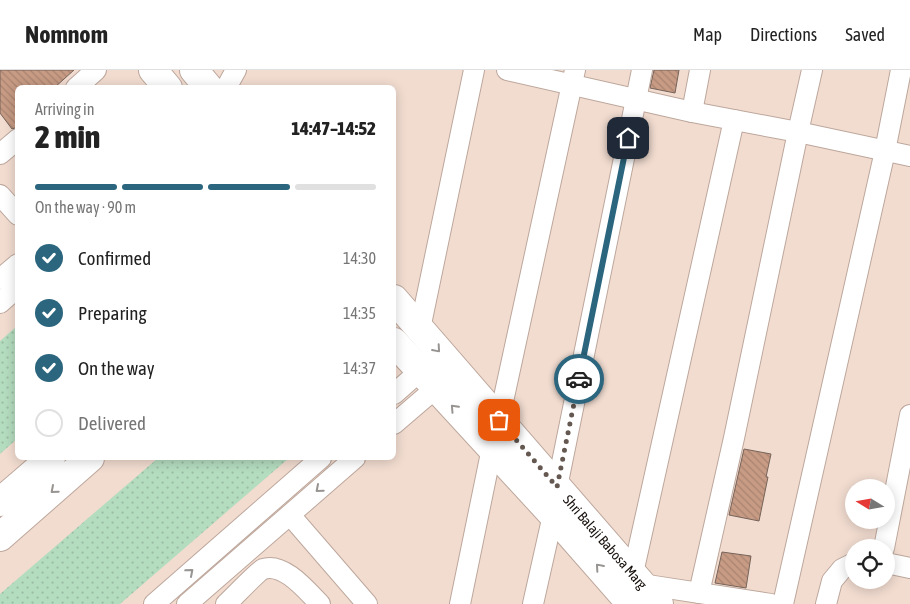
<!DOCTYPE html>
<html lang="en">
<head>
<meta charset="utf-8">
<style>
  body { margin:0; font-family:"Asap Condensed",sans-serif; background:#f6f6f6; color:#222; height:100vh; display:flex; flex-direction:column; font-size:19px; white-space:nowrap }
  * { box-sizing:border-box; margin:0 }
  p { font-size:16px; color:#767676 }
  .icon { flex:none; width:28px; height:28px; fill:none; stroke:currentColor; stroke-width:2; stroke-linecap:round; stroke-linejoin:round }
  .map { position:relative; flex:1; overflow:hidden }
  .drawer { position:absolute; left:15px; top:15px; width:381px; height:375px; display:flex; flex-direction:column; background:#fff; border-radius:8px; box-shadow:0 2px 12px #0003 }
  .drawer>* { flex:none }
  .needle { width:32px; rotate:281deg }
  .fabs { position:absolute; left:845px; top:409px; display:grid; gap:10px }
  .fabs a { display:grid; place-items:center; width:50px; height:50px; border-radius:50%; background:#fff; box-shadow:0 2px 12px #0003; font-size:25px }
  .pin { position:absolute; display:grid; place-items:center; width:42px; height:42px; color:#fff; margin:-21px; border-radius:10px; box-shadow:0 2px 8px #0006 }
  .courier { position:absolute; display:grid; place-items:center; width:50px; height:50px; margin:-25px; border:4px solid #2b667e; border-radius:50%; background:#fff; color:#222; box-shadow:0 1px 6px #0007 }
  .head em { font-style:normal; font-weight:800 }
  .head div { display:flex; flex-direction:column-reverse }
  .head { display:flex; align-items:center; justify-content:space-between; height:85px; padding:0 20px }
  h1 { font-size:32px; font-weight:800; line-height:38px }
  .bar { display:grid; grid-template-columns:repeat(4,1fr); gap:8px 5px; align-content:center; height:60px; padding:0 20px }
  .bar i { height:6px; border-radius:4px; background:#e0e0e0 }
  .bar .on { background:#2b667e }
  .bar p { grid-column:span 4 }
  ol { padding:0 20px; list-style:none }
  li { display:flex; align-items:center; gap:15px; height:55px }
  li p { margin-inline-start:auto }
  li .icon { padding:5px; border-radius:50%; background:#2b667e; color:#fff; stroke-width:4 }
  li:last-child { color:#767676 }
  li i { width:28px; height:28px; border:2px solid #e0e0e0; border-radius:50% }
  header { display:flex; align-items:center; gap:30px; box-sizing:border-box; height:70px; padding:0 25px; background:#fff; border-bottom:1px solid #e0e0e0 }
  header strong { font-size:24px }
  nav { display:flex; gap:28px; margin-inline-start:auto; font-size:18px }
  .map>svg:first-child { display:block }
</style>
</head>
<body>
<header>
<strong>Nomnom</strong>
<nav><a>Map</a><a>Directions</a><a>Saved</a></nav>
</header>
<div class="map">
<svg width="910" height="534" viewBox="0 0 910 534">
  <defs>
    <pattern id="park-dots" width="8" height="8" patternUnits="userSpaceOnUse" patternTransform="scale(1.25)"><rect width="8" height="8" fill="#b4dcbf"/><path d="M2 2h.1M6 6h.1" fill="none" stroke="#9abca3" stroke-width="1.8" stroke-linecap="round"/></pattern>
    <pattern id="building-back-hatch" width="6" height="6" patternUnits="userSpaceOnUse" patternTransform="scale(1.25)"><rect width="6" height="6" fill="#c79b84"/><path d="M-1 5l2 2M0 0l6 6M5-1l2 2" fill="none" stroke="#aa8471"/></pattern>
  </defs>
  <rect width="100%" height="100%" fill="#f2dcd0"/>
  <g fill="url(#park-dots)">
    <polygon points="17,256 17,369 0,384 0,271"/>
    <polygon points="158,388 289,388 120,534 0,534 0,524"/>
  </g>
  <g fill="url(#building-back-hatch)" stroke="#766359">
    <polygon points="0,0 74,0 54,18 18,18 18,57 12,59 0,43"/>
    <polygon points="654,0 679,0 675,23 650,18"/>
    <polygon points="744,379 771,384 766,407 768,407 759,451 729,445"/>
    <polygon points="722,482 751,486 746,518 715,513"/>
  </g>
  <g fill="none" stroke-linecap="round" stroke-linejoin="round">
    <g stroke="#bda79c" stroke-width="22">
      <g id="street">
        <polyline points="507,0 692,42 798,62 910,86"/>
        <polyline points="76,18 96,0"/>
        <polyline points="226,18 236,0"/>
        <polyline points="692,42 700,0"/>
        <polyline points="0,84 18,69"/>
        <polyline points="0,125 18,145"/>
        <polyline points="0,209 18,194"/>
        <polyline points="0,233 18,217"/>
        <polyline points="420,259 474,0"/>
        <polyline points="394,324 420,301"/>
        <polyline points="499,350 575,0"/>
        <polyline points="394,354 436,318"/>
        <polyline points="557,417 642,0"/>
        <polyline points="290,445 367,534"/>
        <polyline points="884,478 910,345"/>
        <polyline points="886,493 910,498"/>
        <polyline points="633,503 734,50"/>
        <polyline points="641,514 771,534"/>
        <polyline points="699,523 734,368 798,62 812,0"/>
        <polyline points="154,534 321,388"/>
        <polyline points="187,534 355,388"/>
        <path d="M226,534C233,528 257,502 263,499C284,492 307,521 320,534"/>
        <polyline points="460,534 492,378"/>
        <polyline points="533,534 553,445"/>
        <polyline points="783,534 885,81 901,0"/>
        <polyline points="826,534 832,511 842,499 854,493"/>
      </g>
    </g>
    <g stroke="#bda79c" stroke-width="30">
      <g id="secondary">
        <polyline points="153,0 168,18"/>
        <polyline points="194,0 209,18"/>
        <path id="s1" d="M394,229L659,534"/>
        <polyline points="394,272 553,445 631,534"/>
        <polyline points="0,432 51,388"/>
        <polyline points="0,467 90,388"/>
      </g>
    </g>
    <use href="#street" stroke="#fff" stroke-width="20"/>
    <use href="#secondary" stroke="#fff" stroke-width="28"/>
  </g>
  <defs><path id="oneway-chevron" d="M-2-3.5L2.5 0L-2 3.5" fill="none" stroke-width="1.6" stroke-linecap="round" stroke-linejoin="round" transform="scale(1.25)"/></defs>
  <g stroke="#979492">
    <use href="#oneway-chevron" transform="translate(437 279) rotate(49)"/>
    <use href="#oneway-chevron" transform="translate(454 338) rotate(-133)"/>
    <use href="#oneway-chevron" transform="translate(319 419) rotate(139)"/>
    <use href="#oneway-chevron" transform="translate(54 420) rotate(139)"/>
    <use href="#oneway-chevron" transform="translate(599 497) rotate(-131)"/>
    <use href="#oneway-chevron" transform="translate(190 502) rotate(-41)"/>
  </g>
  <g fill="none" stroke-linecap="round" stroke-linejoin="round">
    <polyline stroke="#645851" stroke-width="5" stroke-dasharray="0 9" points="499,350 557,417 579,309"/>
    <polyline stroke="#2b667e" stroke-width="6" points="579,309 628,68"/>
  </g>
  <g text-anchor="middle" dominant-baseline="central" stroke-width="4.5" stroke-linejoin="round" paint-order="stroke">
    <g font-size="14" fill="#18110d" stroke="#fceae1">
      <text stroke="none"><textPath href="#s1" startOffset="322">Shri Balaji Babosa Marg</textPath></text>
    </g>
  </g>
</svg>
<div class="fabs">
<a><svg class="needle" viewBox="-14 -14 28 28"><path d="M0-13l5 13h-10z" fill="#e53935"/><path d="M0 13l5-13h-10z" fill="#767676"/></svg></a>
<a><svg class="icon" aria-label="locate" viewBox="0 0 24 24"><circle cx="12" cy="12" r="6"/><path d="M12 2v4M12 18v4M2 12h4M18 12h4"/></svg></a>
</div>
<div class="pin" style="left:499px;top:350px;background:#ea580c"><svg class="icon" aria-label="bag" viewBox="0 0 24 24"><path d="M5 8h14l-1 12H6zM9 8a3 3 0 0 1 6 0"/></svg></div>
<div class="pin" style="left:628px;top:68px;background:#1f2937"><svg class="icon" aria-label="home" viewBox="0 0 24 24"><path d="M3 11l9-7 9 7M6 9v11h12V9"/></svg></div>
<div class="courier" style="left:579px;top:309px"><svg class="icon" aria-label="car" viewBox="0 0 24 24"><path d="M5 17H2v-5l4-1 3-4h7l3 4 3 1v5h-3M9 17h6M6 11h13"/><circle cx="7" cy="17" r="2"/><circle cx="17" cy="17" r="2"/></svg></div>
<section class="drawer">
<div class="head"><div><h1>2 min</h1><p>Arriving in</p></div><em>14:47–14:52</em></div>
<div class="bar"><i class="on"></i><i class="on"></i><i class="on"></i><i></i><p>On the way · 90 m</p></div>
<ol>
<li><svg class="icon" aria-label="check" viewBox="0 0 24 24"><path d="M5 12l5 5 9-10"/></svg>Confirmed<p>14:30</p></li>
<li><svg class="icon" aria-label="check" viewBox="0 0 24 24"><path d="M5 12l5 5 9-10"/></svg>Preparing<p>14:35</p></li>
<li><svg class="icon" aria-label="check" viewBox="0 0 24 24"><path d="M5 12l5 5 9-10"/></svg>On the way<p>14:37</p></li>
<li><i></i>Delivered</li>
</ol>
</section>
</div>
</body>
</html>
